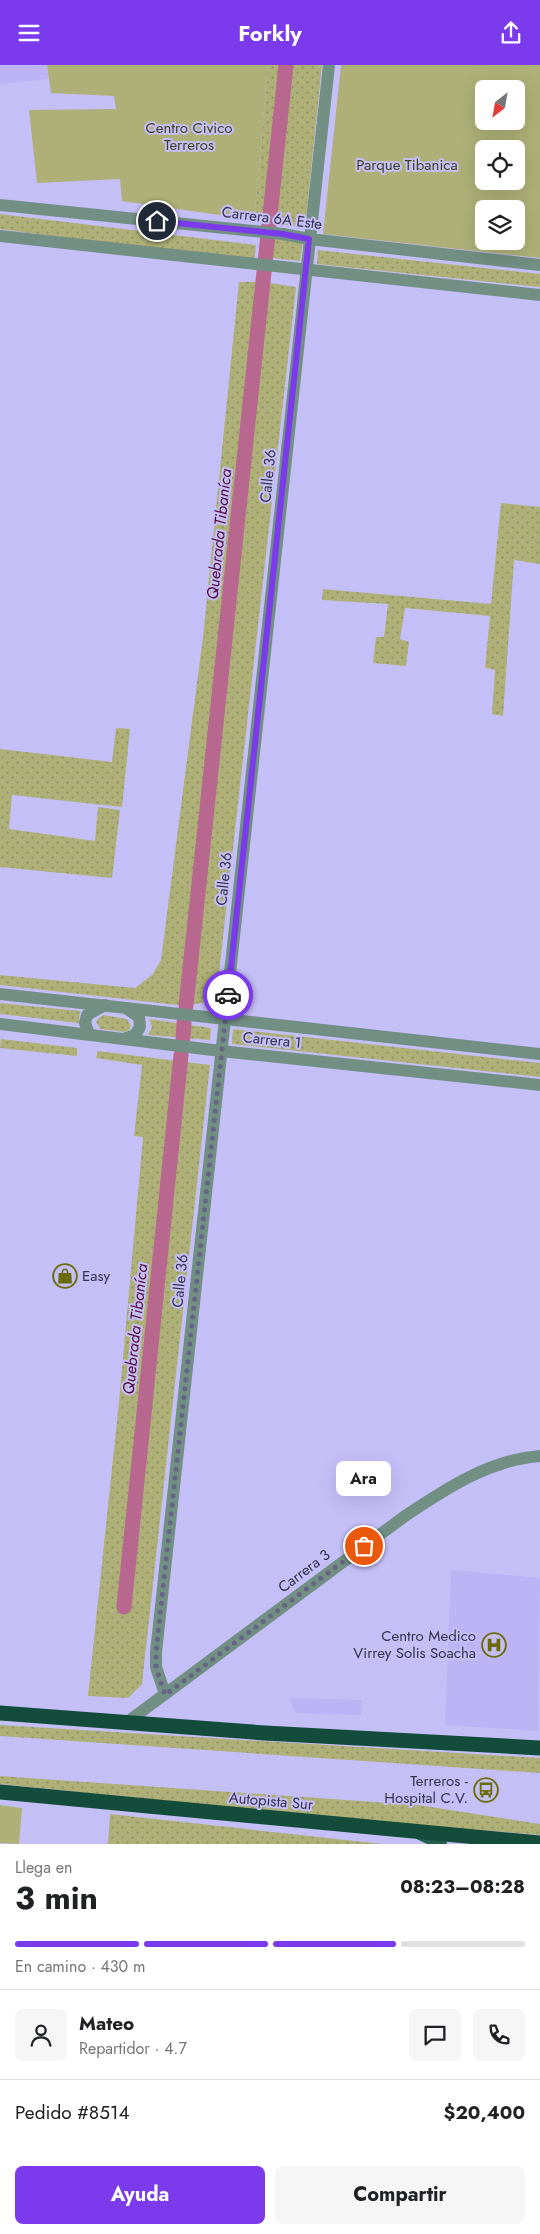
<!DOCTYPE html>
<html lang="es">
<head>
<meta charset="utf-8">
<style>
  body { margin:0; font-family:Jost,sans-serif; background:#f6f6f6; color:#202124; height:100vh; display:flex; flex-direction:column; font-size:19px; white-space:nowrap }
  * { box-sizing:border-box; margin:0 }
  p { font-size:16px; color:#757577 }
  .icon { flex:none; width:28px; height:28px; fill:none; stroke:currentColor; stroke-width:2; stroke-linecap:round; stroke-linejoin:round }
  .map { position:relative; height:1779px; overflow:hidden }
  .side { display:flex; flex-direction:column; background:#fff; flex:1 }
  .side>* { flex:none }
  .needle { width:32px; rotate:211deg }
  .tools { position:absolute; left:475px; top:15px; display:grid; gap:10px }
  .tools a { display:grid; place-items:center; width:50px; height:50px; border-radius:8px; background:#fff; box-shadow:0 5px 20px #0002; font-size:25px }
  .pin { position:absolute; display:grid; place-items:center; width:42px; height:42px; color:#fff; margin:-21px; border:2px solid #fff; border-radius:50%; box-shadow:0 1px 5px #0007 }
  .courier { position:absolute; display:grid; place-items:center; width:50px; height:50px; margin:-25px; border:4px solid #7c3aed; border-radius:50%; background:#fff; color:#222; box-shadow:0 1px 6px #0007 }
  .bubble { position:absolute; height:35px; border-radius:8px; background:#fff; box-shadow:0 5px 20px #0002; font-size:16px; font-weight:700; line-height:35px; text-align:center }
  .head em { font-style:normal; font-weight:700 }
  .head div { display:flex; flex-direction:column-reverse }
  .head { display:flex; align-items:center; justify-content:space-between; height:85px; padding:0 15px }
  h1 { font-size:32px; font-weight:700; line-height:38px }
  .bar { display:grid; grid-template-columns:repeat(4,1fr); gap:8px 5px; align-content:center; height:60px; padding:0 15px }
  .bar i { height:6px; border-radius:4px; background:#e0e0e0 }
  .bar .selected { background:#7c3aed }
  .bar p { grid-column:span 4 }
  .line { display:flex; align-items:center; gap:12px; padding:0 15px; border-top:1px solid #e0e0e0 }
  .line div { flex:1 }
  .round { display:grid; place-items:center; flex:none; width:52px; height:52px; border-radius:8px; background:#f6f6f6 }
  .button { display:flex; gap:10px; margin-top:auto; padding:10px 15px }
  .button a { flex:1; height:58px; border-radius:8px; background:#7c3aed; color:#fff; font-size:20px; font-weight:700; line-height:58px; text-align:center }
  .button a+a { background:#f6f6f6; color:#202124 }
  header { display:flex; justify-content:space-between; align-items:center; height:65px; padding:0 15px; background:#7c3aed; color:#fff; font-size:22px; font-weight:700 }
  .map>svg:first-child { display:block }
</style>
</head>
<body>
<header><svg class="icon" aria-label="menu" viewBox="0 0 24 24"><path d="M4 6h16M4 12h16M4 18h16"/></svg>Forkly<svg class="icon" aria-label="share" viewBox="0 0 24 24"><path d="M12 15V3M7 8l5-5 5 5M5 13v7h14v-7"/></svg></header>
<div class="map">
<svg width="540" height="1779" viewBox="0 0 540 1779">
  <defs>
    <pattern id="grass-dots" width="8" height="8" patternUnits="userSpaceOnUse" patternTransform="scale(1.25)"><rect width="8" height="8" fill="#aeb077"/><path d="M2 2h.1M6 6h.1" fill="none" stroke="#8e9064" stroke-width="1.8" stroke-linecap="round"/></pattern>
  </defs>
  <rect width="100%" height="100%" fill="#c5bff8"/>
  <g fill="#bcb4f4">
    <polygon points="0,0 47,0 48,14 0,19"/>
    <polygon points="451,1505 540,1513 538,1666 445,1660"/>
    <polygon points="289,1633 362,1635 361,1650 296,1648"/>
  </g>
  <g fill="url(#grass-dots)">
    <polygon points="268,0 322,0 305,163 254,155"/>
    <polygon points="0,149 256,180 254,198 0,164"/>
    <polygon points="274,173 303,176 300,196 272,193"/>
    <polygon points="318,185 540,209 540,222 317,199"/>
    <polygon points="239,217 263,217 296,222 216,935 186,941 0,920 0,910 135,923 152,910 161,895 203,572"/>
    <polygon points="501,438 540,442 540,499 514,495 503,651 492,649 495,605 485,603 490,551 405,543 400,574 409,577 406,601 373,598 376,572 384,572 388,539 322,535 323,524 491,539"/>
    <polygon points="116,663 130,664 122,742 12,730 9,764 95,776 98,742 120,745 112,813 0,802 0,684 112,697"/>
    <polygon points="0,938 80,946 79,958 0,949"/>
    <polygon points="103,950 127,954 131,961 129,965 125,967 100,964 96,956"/>
    <polygon points="149,954 211,963 210,975 148,970 152,962"/>
    <polygon points="233,964 540,998 540,1012 232,979"/>
    <polygon points="1,974 77,983 77,991 0,983"/>
    <polygon points="98,986 210,1000 142,1619 128,1633 88,1631 119,1337 143,1072 134,1071 142,1000 96,993"/>
    <polygon points="0,1660 540,1693 540,1708 0,1671"/>
    <polygon points="0,1711 418,1740 540,1759 540,1770 346,1754 0,1719"/>
    <polygon points="110,1749 382,1779 108,1779"/>
  </g>
  <g fill="#aeb077" fill-rule="evenodd">
    <polygon points="47,0 268,0 254,155 122,136 120,114 37,118 29,45 116,44 114,31 51,28"/>
    <path d="M341,0H540V193L323,169ZM484,24H516V56H484ZM484,84H516V116H484ZM484,144H516V176H484Z"/>
    <polygon points="0,1740 22,1743 19,1779 0,1778"/>
  </g>
  <g fill="none" stroke-linecap="round" stroke-linejoin="round">
    <g stroke="#b8678f" stroke-width="15">
      <polyline points="186,941 286,0"/>
      <polyline points="183,973 184,958"/>
      <polyline points="124,1542 181,990"/>
    </g>
    <g stroke="#728f84" stroke-width="12">
      <polyline points="0,140 283,169 309,174 540,200"/>
      <polyline points="0,171 540,230"/>
      <polyline points="0,929 540,989"/>
      <polyline points="0,959 221,986 540,1020"/>
      <polyline points="89,969 85,958 87,950 105,940"/>
      <polyline points="124,974 135,970 140,962 139,952 126,943"/>
      <polyline points="165,1629 156,1602 156,1587 329,0"/>
      <path d="M126,1658L405,1451C447,1423 489,1395 540,1391"/>
    </g>
    <polyline stroke="#245f4d" stroke-width="12" points="420,1769 441,1779"/>
    <g stroke="#134c3b" stroke-width="15">
      <polyline points="0,1648 265,1668 540,1683"/>
      <polyline points="0,1727 540,1778"/>
    </g>
  </g>
  <g fill="none" stroke-linecap="round" stroke-linejoin="round">
    <polyline stroke="#676386" stroke-width="5" stroke-dasharray="0 9" points="228,930 156,1587 156,1602 165,1630 364,1481"/>
    <polyline stroke="#7c3aed" stroke-width="6" points="157,156 283,169 309,174 228,930"/>
  </g>
  <defs>
    <g id="shop-ring" transform="scale(1.25)"><circle r="9.5" fill="#c5bff8" stroke="#6b6b0a" stroke-width="1.5"/><path d="M-5-2.5h2.3a2.7 3.5 0 0 1 5.4 0H5L5.5 6h-11ZM-1.5-2.5h3a1.5 2.3 0 0 0-3 0Z" fill="#6b6b0a"/></g>
    <g id="hospital-ring" transform="scale(1.25)"><circle r="9.5" fill="#c5bff8" stroke="#6b6b0a" stroke-width="1.5"/><path d="M-5-5h3v3.5h4V-5h3V5h-3V1.5h-4V5h-3Z" fill="#6b6b0a"/></g>
    <g id="bus-ring" transform="scale(1.25)"><circle r="9.5" fill="#c5bff8" stroke="#6b6b0a" stroke-width="1.5"/><path d="M-5-6H5V4H4V6H2V4H-2V6H-4V4H-5ZM-3.5-4V0h7V-4ZM-3.5 1.2v1.5H-2V1.2ZM2 1.2v1.5H3.5V1.2Z" fill="#6b6b0a"/></g>
  </defs>
  <g fill-rule="evenodd">
    <use href="#shop-ring" x="65" y="1211"/>
    <use href="#hospital-ring" x="494" y="1580"/>
    <use href="#bus-ring" x="486" y="1725"/>
  </g>
  <g text-anchor="middle" dominant-baseline="central" stroke-width="4" stroke-linejoin="round" paint-order="stroke">
    <g font-size="15" fill="#3f401a" stroke="#c5bff8">
      <text x="189" y="63">Centro Civico<tspan x="189" dy="17">Terreros</tspan></text>
      <text x="407" y="100">Parque Tibanica</text>
    </g>
    <g font-size="15" fill="#343148" stroke="#c5bff8">
      <text transform="translate(272 153) rotate(7)">Carrera 6A Este</text>
      <text transform="translate(268 411) rotate(-84)">Calle 36</text>
      <text transform="translate(224 814) rotate(-84)">Calle 36</text>
      <text transform="translate(272 975) rotate(6)">Carrera 1</text>
      <text transform="translate(180 1216) rotate(-84)">Calle 36</text>
      <text transform="translate(304 1506) rotate(-37)">Carrera 3</text>
      <text transform="translate(271 1736) rotate(5)">Autopista Sur</text>
    </g>
    <g font-size="15" fill="#343148" stroke="#c5bff8" text-anchor="end">
      <text x="82" y="1211" text-anchor="start">Easy</text>
      <text x="476" y="1571">Centro Medico<tspan x="476" dy="17">Virrey Solis Soacha</tspan></text>
      <text x="468" y="1716">Terreros -<tspan x="468" dy="17">Hospital C.V.</tspan></text>
    </g>
    <g font-size="16" font-style="italic" fill="#520635" stroke="#c5bff8">
      <text transform="translate(219 469) rotate(-84)">Quebrada Tibaníca</text>
      <text transform="translate(135 1264) rotate(-84)">Quebrada Tibaníca</text>
    </g>
  </g>
</svg>
<div class="tools">
<a><svg class="needle" viewBox="-14 -14 28 28"><path d="M0-13l5 13h-10z" fill="#e53935"/><path d="M0 13l5-13h-10z" fill="#757577"/></svg></a>
<a><svg class="icon" aria-label="locate" viewBox="0 0 24 24"><circle cx="12" cy="12" r="6"/><path d="M12 2v4M12 18v4M2 12h4M18 12h4"/></svg></a>
<a><svg class="icon" aria-label="layers" viewBox="0 0 24 24"><path d="M12 4l9 5-9 5-9-5zM3 14l9 5 9-5"/></svg></a>
</div>
<div class="pin" style="left:364px;top:1481px;background:#ea580c"><svg class="icon" aria-label="bag" viewBox="0 0 24 24"><path d="M5 8h14l-1 12H6zM9 8a3 3 0 0 1 6 0"/></svg></div>
<div class="pin" style="left:157px;top:156px;background:#1f2937"><svg class="icon" aria-label="home" viewBox="0 0 24 24"><path d="M3 11l9-7 9 7M6 9v11h12V9"/></svg></div>
<div class="courier" style="left:228px;top:930px"><svg class="icon" aria-label="car" viewBox="0 0 24 24"><path d="M5 17H2v-5l4-1 3-4h7l3 4 3 1v5h-3M9 17h6M6 11h13"/><circle cx="7" cy="17" r="2"/><circle cx="17" cy="17" r="2"/></svg></div>
<div class="bubble" style="left:336px;top:1396px;width:55px">Ara</div>
</div>
<section class="side">
<div class="head"><div><h1>3 min</h1><p>Llega en</p></div><em>08:23–08:28</em></div>
<div class="bar"><i class="selected"></i><i class="selected"></i><i class="selected"></i><i></i><p>En camino · 430 m</p></div>
<div class="line" style="height:90px"><a class="round"><svg class="icon" aria-label="person" viewBox="0 0 24 24"><circle cx="12" cy="8" r="4"/><path d="M4 21q1-7 8-7t8 7"/></svg></a><div><b>Mateo</b><p>Repartidor · 4.7</p></div><a class="round"><svg class="icon" aria-label="chat" viewBox="0 0 24 24"><path d="M4 5h16v11H9l-5 4z"/></svg></a><a class="round"><svg class="icon" aria-label="phone" viewBox="0 0 24 24"><path d="M5 4h4l2 5-3 2q2 4 5 5l2-3 5 2v4C11 20 4 13 5 4z"/></svg></a></div>
<div class="line" style="height:65px"><div>Pedido #8514</div><b>$20,400</b></div>
<div class="button"><a>Ayuda</a><a>Compartir</a></div>
</section>
</body>
</html>
